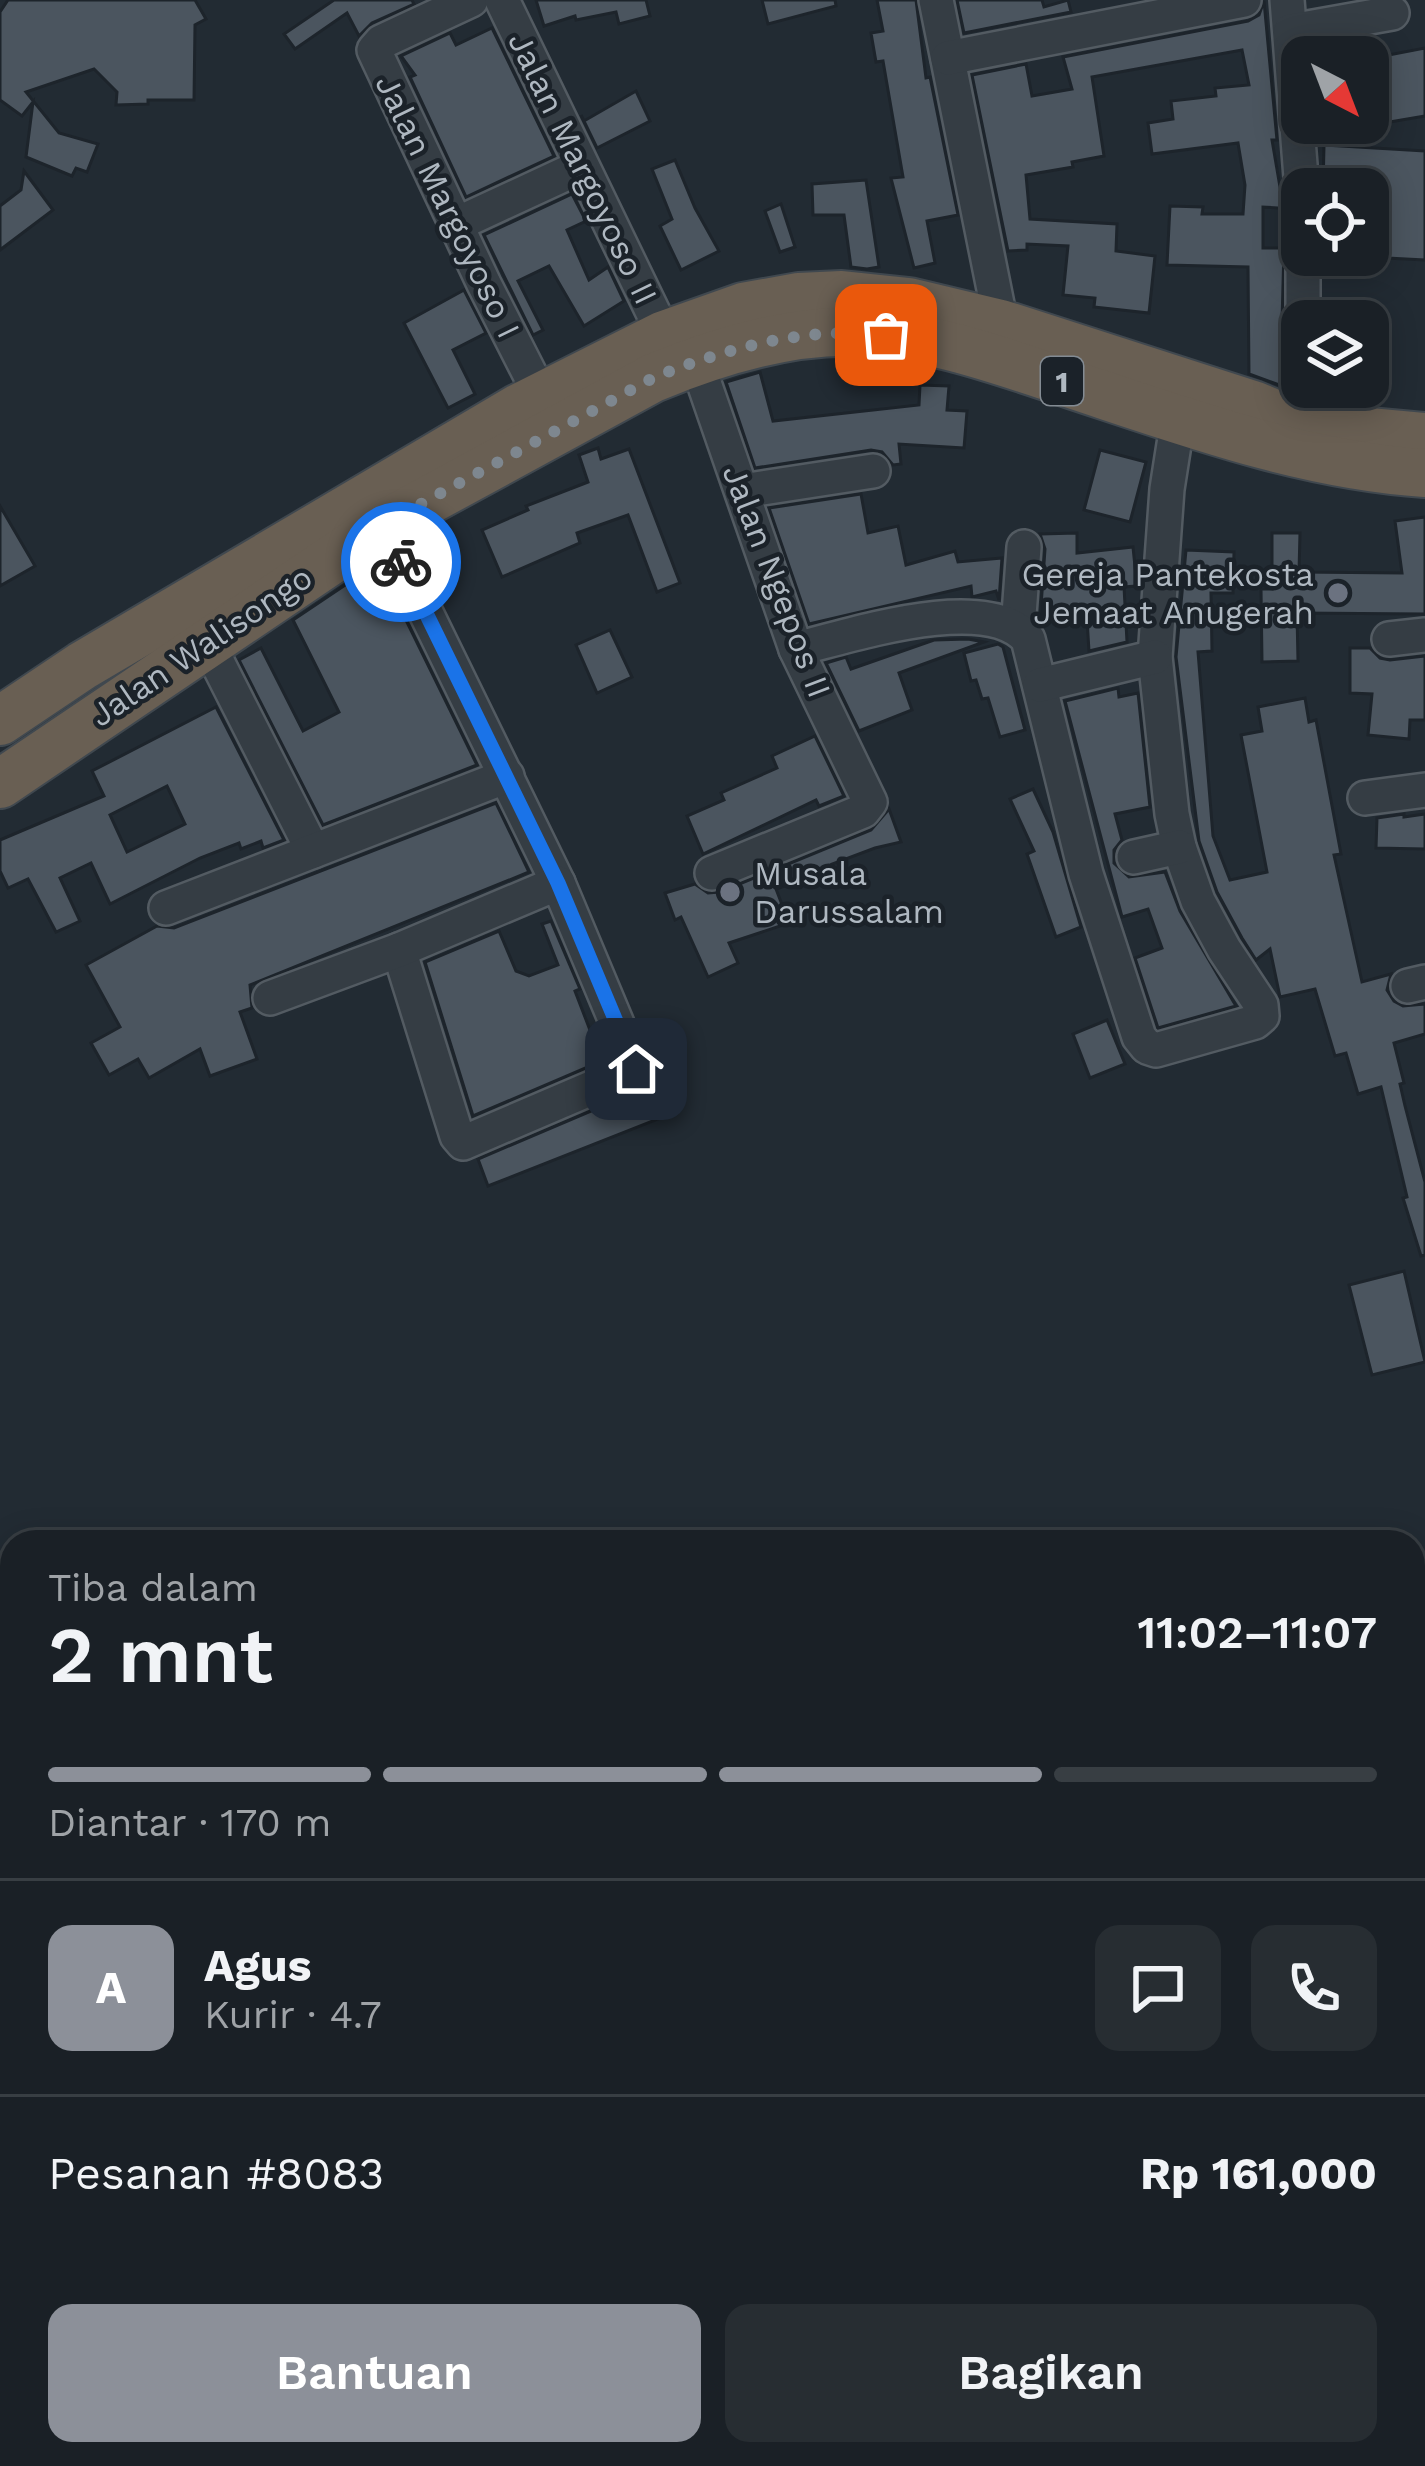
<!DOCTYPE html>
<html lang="id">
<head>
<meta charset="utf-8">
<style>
  body { margin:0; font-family:"Work Sans",sans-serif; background:#272d32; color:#f1f3f6; height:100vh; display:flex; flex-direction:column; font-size:45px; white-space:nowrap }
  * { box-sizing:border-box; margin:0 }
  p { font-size:39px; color:#9fa3a7 }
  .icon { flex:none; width:66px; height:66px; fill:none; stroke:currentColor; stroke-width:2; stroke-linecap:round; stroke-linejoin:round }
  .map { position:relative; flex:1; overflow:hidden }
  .sheet { position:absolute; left:0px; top:1530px; width:1425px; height:936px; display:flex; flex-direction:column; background:#1a2026; border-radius:36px 36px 0 0; box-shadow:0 6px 30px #0003,0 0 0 3px #383e43 }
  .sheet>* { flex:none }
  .needle { width:78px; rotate:138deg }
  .tools { position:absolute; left:1281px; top:36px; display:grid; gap:24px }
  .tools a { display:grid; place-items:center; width:108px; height:108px; border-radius:24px; background:#1a2026; box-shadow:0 6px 30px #0003,0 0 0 3px #383e43; font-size:60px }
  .pin { position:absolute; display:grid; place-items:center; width:102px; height:102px; color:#fff; margin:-51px; border-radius:24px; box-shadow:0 6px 18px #0006 }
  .courier { position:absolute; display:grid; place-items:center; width:120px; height:120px; margin:-60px; border:9px solid #1a73e8; border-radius:50%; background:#fff; color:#222; box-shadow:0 3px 15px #0007 }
  .head em { font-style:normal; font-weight:600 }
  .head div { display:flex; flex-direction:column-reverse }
  .head { display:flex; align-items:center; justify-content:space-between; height:204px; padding:0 48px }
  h1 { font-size:78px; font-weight:600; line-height:90px }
  .bar { display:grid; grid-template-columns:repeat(4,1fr); gap:18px 12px; align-content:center; height:144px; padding:0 48px }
  .bar i { height:15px; border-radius:9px; background:#383e43 }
  .bar .current { background:#8c9099 }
  .bar p { grid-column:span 4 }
  .line { display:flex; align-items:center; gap:30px; padding:0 48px; border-top:3px solid #383e43 }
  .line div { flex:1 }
  .round { display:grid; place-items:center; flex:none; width:126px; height:126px; border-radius:24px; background:#272d32 }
  .cta { display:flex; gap:24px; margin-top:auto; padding:24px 48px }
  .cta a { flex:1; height:138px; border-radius:24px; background:#8c9099; color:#fff; font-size:48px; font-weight:600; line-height:138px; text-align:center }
  .cta a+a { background:#272d32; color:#f1f3f6 }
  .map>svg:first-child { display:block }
</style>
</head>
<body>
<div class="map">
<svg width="1425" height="2466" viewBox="0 0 1425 2466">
  <rect width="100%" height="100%" fill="#222b33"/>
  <g fill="#2b3d3b">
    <polygon points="1413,1915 1425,1928 1425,2178 1413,2185"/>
    <polygon points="881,2454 1073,2454 1079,2466 855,2466"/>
  </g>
  <g fill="#4b555f" stroke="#1d242b" stroke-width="3" fill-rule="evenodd">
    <polygon points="8,0 195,0 206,19 195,25 194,100 148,100 148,104 116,105 117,92 94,69 26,92 59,133 98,144 87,172 76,168 72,176 26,157 33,102 22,116 0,100 0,12"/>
    <polygon points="334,0 412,0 414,4 372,23 359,36 347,13 295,49 284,34"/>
    <polygon points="536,0 646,0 650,16 619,24 616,12 576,20 575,16 544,26"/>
    <polygon points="762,0 835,0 836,6 768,24"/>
    <polygon points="877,0 916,0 926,78 930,77 958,215 927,221 935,263 914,268 891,178 903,177 883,61 876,62 871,33 883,31"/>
    <polygon points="957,0 1042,0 1044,7 1068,0 1071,12 964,33"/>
    <polygon points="1264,1 1277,140 1272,140 1281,193 1293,209 1263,207 1263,248 1284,248 1282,322 1286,332 1298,341 1293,369 1282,386 1249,374 1248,267 1167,265 1170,206 1203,207 1202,214 1243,214 1245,185 1238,143 1152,154 1148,123 1173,119 1171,101 1216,96 1215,88 1249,85 1242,50 1092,77 1104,156 1072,162 1073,167 1026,175 1030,219 1117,224 1116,251 1155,256 1149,313 1094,307 1095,298 1063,295 1068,246 1027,244 1027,250 1008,251 972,75 1026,64 1032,96 1072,89 1063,57 1248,21 1259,15"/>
    <polygon points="492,28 554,156 466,197 410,77 415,75 401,56 450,33 456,45"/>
    <polygon points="1425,48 1425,116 1378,124 1368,59"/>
    <polygon points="636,91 650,121 597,148 581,115 584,121"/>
    <polygon points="1324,145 1425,151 1425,260 1368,257 1368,189 1323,189"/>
    <polygon points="675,160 695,208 719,251 681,270 660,226 672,219 652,169"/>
    <polygon points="24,171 53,210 0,250 0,206 21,190"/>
    <polygon points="866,180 879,267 867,269 851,267 844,215 813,215 812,184"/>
    <polygon points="572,194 586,221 567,230 589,280 608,267 624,301 584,326 549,266 518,281 543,330 533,335 484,235"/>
    <polygon points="781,204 795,247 780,252 765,211"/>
    <polygon points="464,290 486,333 453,350 475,394 448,408 404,323"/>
    <polygon points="760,372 773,421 919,405 920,385 949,386 947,410 967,411 964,448 899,444 901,464 893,465 882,452 871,450 755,468 726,382"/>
    <polygon points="598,448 601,459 629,449 680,583 657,592 628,515 577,533 580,543 502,577 482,530 528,510 526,506 588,482 579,455"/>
    <polygon points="1100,450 1146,462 1130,522 1084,510"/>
    <polygon points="861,494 868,533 898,526 906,565 955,551 958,562 1002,558 999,600 996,591 972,597 971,586 809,624 769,508"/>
    <polygon points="0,506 35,566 0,586"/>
    <polygon points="1425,517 1425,614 1297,613 1298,661 1262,662 1261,589 1272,589 1272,533 1300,533 1299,572 1402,573 1395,521"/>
    <polygon points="1077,533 1077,553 1133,547 1137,586 1124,587 1127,642 1089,651 1087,619 1040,621 1045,549 1040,534"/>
    <polygon points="1186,550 1234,552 1233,593 1211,593 1212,651 1198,652 1213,836 1230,880 1267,872 1241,735 1262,731 1258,707 1305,698 1309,722 1316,720 1341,854 1334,855 1362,982 1391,974 1387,990 1394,1001 1403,1006 1425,1004 1425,1034 1394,1043 1404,1083 1400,1084 1405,1106 1425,1182 1425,1255 1421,1256 1403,1198 1407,1197 1381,1087 1358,1094 1346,1053 1335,1056 1315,989 1280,997 1270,949 1256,960 1242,938 1217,892 1199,841 1176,657"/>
    <polygon points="378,563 477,765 323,825 239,660 261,648 303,731 339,712 293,620"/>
    <polygon points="610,630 632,677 597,693 576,645"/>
    <polygon points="968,639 984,642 899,673 912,710 859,731 826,663 846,657 851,669 934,640"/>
    <polygon points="998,644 1003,647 1025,730 1000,737 988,698 982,699 976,680 971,681 964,653"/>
    <polygon points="1350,648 1370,648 1380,658 1390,660 1425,656 1425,720 1410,720 1409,739 1368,735 1372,694 1350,693"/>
    <polygon points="1118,688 1119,697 1138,693 1150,807 1115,814 1122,840 1114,850 1114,863 1129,877 1165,872 1180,911 1236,1006 1158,1028 1135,958 1162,948 1148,909 1122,917 1065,701"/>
    <path d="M216,707L284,840L263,848L261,841L241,849L239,843L200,858L110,904L91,863L60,878L80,921L56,932L28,879L8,888L0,871V840L104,796L92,771ZM167,786L185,824L127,852L110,815Z"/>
    <polygon points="815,736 844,796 819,806 816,800 703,854 687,816 724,800 721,793 777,768 772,756"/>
    <polygon points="1033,789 1053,832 1081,927 1056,937 1027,854 1034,851 1010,799"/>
    <polygon points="496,803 529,872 250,985 252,1008 240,1012 257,1059 210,1076 200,1049 149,1078 138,1059 109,1075 91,1043 120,1027 86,965 157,926 174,928"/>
    <polygon points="889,809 901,842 875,848 832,864 834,869 776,889 789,923 729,943 738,963 708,977 681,917 675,920 665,893 695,884 708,893 720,892 871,830"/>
    <polygon points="1404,814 1404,817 1425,814 1425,849 1376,848 1377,818"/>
    <polygon points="551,921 580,989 575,991 593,1038 599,1035 609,1058 473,1116 425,962 499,931 516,971 529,976 558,965 542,924"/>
    <polygon points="1107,1020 1125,1064 1090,1078 1073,1034"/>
    <polygon points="645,1088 658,1119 488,1186 478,1159"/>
    <polygon points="1404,1271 1425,1362 1372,1375 1349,1285"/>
  </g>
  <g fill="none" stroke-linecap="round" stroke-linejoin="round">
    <g stroke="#535b62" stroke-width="38">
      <g id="minor">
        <polyline points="471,0 381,42 374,50 484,284 541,396"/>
        <polyline points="502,0 664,335"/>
        <polyline points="936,0 1001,324"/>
        <polyline points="1287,0 1302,190"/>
        <polyline points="1291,31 1392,13"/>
        <polyline points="948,58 1244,0"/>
        <polyline points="457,224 580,167"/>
        <polyline points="1303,255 1303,321"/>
        <polyline points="696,360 796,649 870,802 863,811 712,873"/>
        <polyline points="1303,387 1304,426"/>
        <polyline points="742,491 873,471"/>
        <polyline points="383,525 558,883 636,1069 463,1143 457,1136 399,950"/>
        <polyline points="1018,628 1024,547"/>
        <polyline points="1389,639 1425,635"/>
        <polyline points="207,642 313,851"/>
        <path d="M796,649C850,636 986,590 1028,639L1086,874L1139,1037L1147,1047L1156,1050L1255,1022L1262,1016L1261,1005L1224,949L1198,901L1179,847L1172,814L1155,657L1167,489L1178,419"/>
        <polyline points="1040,685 1155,657"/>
        <polyline points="1365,798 1425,790"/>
        <polyline points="1134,857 1179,847"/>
        <polyline points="166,908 507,776"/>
        <polyline points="1408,986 1425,982"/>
        <polyline points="270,998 399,950 558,883"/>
      </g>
    </g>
    <g stroke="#40484f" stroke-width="52">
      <g id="highway">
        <polyline points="0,721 82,666 519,408 664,335 743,307 799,297 842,295 909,302 1001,324 1253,405 1304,426 1425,437"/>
        <path d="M0,784L383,525L653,378C716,352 789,329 858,332C931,335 1001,361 1071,384C1186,422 1303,465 1425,473"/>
      </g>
    </g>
    <use href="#minor" stroke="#353d44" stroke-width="33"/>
    <use href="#highway" stroke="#695f53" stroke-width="48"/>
  </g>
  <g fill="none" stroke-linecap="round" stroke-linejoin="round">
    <path stroke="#7e878f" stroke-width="12" stroke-dasharray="0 21.6" d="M401,562L382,525L653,378C726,348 807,326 886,335"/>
    <polyline stroke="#1a73e8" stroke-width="15" points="401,562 558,883 636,1069"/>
  </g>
  <g fill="#6b7280" stroke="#1b2229" stroke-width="4.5">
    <circle cx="1338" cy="593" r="12"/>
    <circle cx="730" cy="892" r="12"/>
  </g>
  <g text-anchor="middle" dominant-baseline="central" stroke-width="9" stroke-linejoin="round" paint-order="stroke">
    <rect fill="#1b2229" stroke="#838b93" stroke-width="3" x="1041" y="357" width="42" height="48" rx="9"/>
    <g font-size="30" font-weight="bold" fill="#afb8c1">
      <text x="1062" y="381">1</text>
    </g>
    <g font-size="33" fill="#afb8c1" stroke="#1b2229">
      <text transform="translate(583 168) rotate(64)">Jalan Margoyoso II</text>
      <text transform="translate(448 206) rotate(64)">Jalan Margoyoso I</text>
      <text transform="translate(777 581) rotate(69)">Jalan Ngepos II</text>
      <text transform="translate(201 646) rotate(-34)">Jalan Walisongo</text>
    </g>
    <g font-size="33" fill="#afb8c1" stroke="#1b2229" text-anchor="end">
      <text x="1314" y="574">Gereja Pantekosta<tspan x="1314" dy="38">Jemaat Anugerah</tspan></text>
      <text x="754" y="873" text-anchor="start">Musala<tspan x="754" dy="38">Darussalam</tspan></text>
    </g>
  </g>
</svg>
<div class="tools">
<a><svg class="needle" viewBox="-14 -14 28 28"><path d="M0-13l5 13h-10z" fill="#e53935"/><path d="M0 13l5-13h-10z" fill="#9fa3a7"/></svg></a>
<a><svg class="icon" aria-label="locate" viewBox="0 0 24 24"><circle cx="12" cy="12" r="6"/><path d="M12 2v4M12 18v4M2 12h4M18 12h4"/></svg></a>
<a><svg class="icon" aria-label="layers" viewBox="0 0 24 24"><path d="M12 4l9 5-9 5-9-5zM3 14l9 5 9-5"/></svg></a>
</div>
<div class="pin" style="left:886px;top:335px;background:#ea580c"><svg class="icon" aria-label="bag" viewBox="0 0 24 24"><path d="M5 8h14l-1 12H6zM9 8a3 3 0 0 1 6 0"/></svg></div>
<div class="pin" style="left:636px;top:1069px;background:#1f2937"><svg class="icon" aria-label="home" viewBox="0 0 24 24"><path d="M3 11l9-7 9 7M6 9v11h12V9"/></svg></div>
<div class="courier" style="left:401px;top:562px"><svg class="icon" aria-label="bike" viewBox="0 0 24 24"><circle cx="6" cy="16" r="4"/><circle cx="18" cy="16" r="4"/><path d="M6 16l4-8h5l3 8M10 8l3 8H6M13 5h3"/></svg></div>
<section class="sheet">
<div class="head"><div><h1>2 mnt</h1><p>Tiba dalam</p></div><em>11:02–11:07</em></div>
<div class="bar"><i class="current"></i><i class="current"></i><i class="current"></i><i></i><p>Diantar · 170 m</p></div>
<div class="line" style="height:216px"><b class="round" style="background:#8c9099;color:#fff">A</b><div><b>Agus</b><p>Kurir · 4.7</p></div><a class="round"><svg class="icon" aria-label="chat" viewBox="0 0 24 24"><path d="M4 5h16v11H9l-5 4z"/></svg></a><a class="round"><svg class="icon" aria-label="phone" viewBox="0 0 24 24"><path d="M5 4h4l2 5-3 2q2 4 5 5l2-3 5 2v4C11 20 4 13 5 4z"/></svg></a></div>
<div class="line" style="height:156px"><div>Pesanan #8083</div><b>Rp 161,000</b></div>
<div class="cta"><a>Bantuan</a><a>Bagikan</a></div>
</section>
</div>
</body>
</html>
